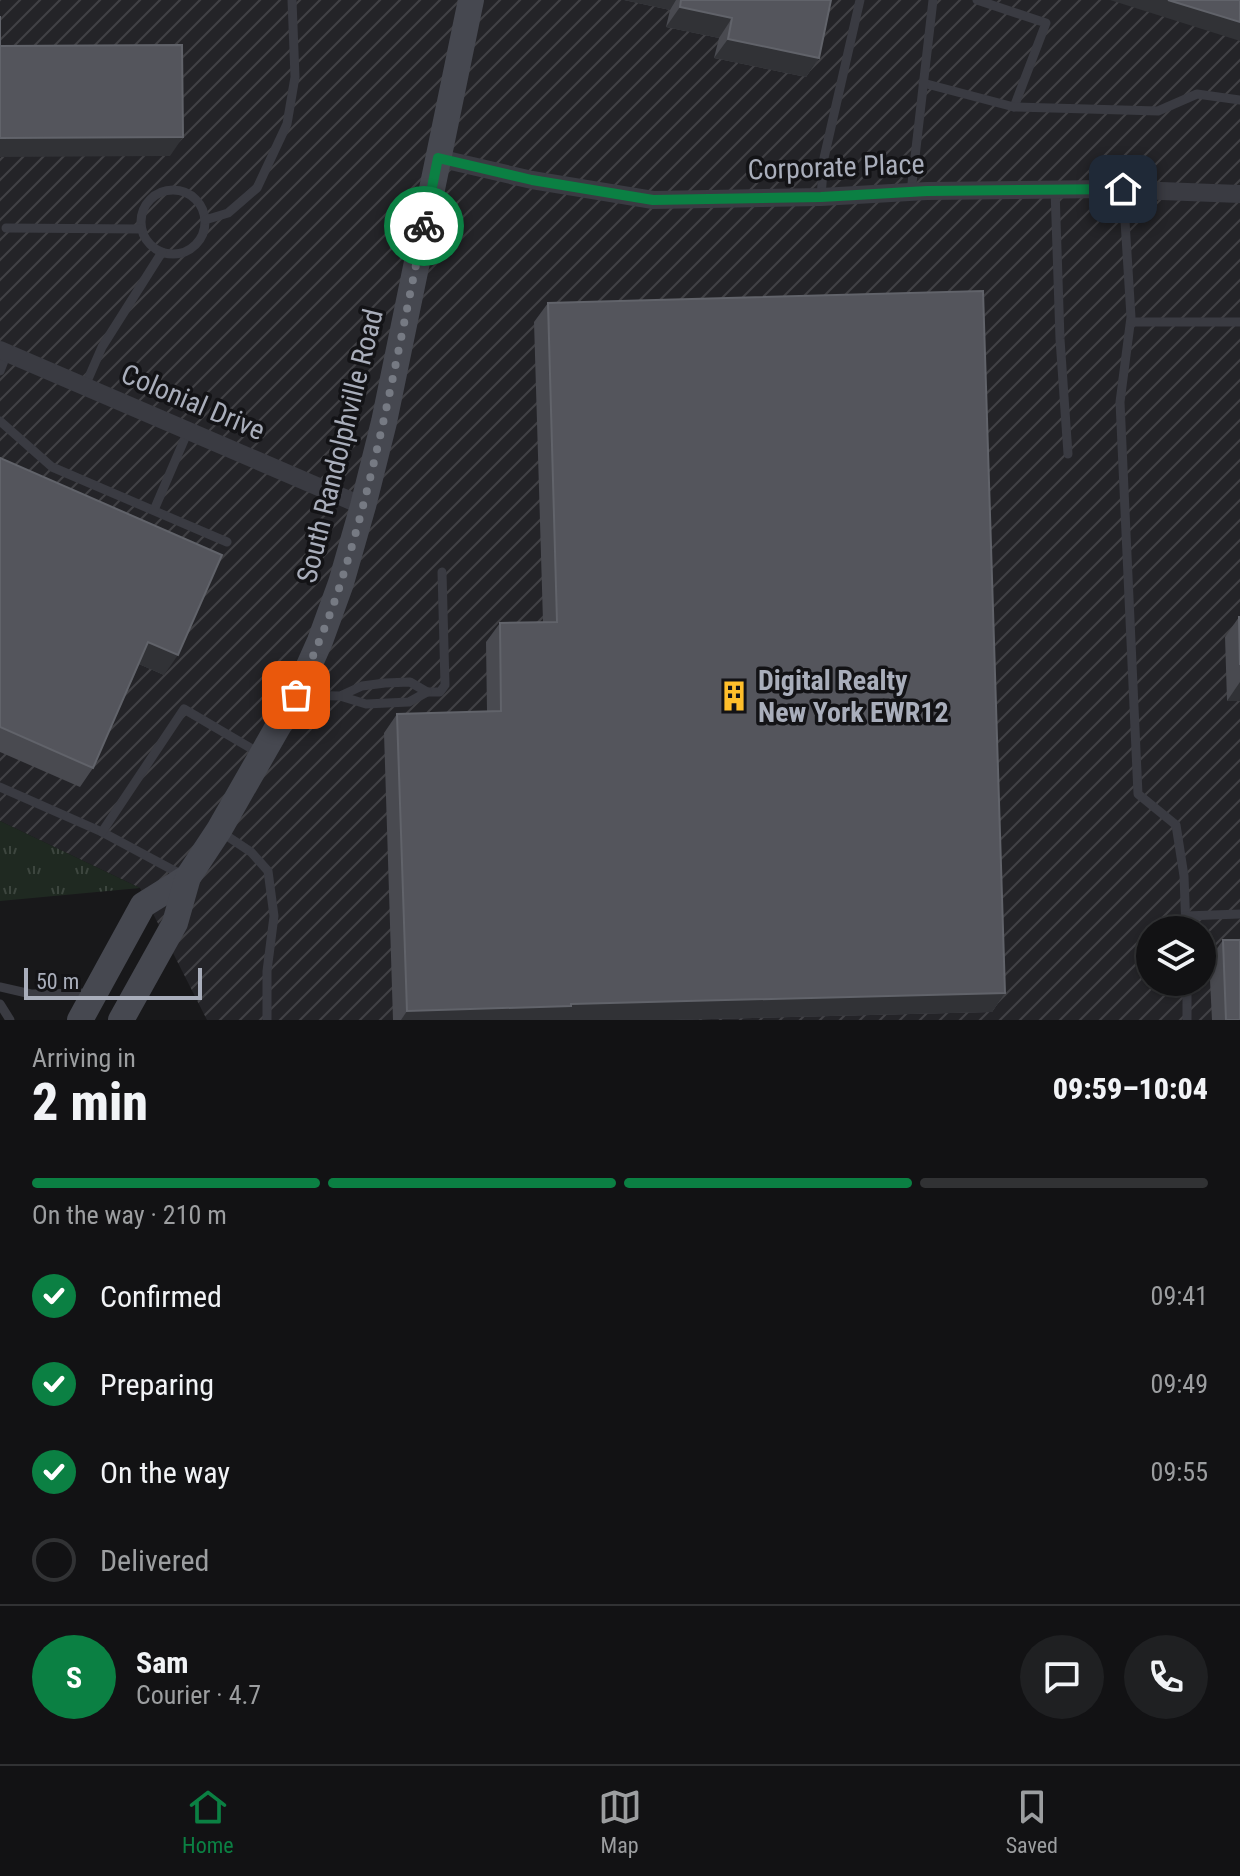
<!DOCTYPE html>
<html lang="en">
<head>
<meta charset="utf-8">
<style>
  body { margin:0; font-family:"Roboto Condensed",sans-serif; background:#1f2022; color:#f1f3f6; height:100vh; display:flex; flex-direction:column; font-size:30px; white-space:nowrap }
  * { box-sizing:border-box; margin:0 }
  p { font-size:26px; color:#9c9ea0 }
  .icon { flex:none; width:44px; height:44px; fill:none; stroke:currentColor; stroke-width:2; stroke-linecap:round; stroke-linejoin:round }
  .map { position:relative; height:1020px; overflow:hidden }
  .panel { display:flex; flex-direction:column; background:#121214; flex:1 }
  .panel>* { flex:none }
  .controls { position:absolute; left:1136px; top:916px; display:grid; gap:16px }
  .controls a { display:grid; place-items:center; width:80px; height:80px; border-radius:50%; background:#121214; box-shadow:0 2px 6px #0004,0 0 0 2px #313234; font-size:40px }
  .scale { position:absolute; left:24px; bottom:20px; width:178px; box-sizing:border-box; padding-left:8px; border:4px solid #a9aebb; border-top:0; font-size:22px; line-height:28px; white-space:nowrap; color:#a9aebb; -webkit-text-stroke:6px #131316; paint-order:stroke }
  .pin { position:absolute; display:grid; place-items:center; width:68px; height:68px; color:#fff; margin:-34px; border-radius:16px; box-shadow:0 4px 12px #0006 }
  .courier { position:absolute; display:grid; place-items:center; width:80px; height:80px; margin:-40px; border:6px solid #0b8043; border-radius:50%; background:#fff; color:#222; box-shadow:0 2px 10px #0007 }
  .overview em { font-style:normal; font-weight:800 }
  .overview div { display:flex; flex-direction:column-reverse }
  .overview { display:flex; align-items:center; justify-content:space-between; height:136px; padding:0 32px }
  h1 { font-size:52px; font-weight:800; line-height:60px }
  .bar { display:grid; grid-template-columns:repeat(4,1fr); gap:12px 8px; align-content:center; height:96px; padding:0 32px }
  .bar i { height:10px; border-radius:6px; background:#313234 }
  .bar .current { background:#0b8043 }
  .bar p { grid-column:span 4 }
  .line { display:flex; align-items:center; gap:20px; padding:0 32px; border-top:2px solid #313234 }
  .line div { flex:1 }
  .round { display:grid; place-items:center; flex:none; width:84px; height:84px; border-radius:42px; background:#1f2022 }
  ol { padding:0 32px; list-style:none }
  li { display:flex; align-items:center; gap:24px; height:88px }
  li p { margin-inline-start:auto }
  li .icon { padding:8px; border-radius:50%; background:#0b8043; color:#fff; stroke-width:4 }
  li:last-child { color:#9c9ea0 }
  li i { width:44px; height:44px; border:4px solid #313234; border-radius:50% }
  .menu { display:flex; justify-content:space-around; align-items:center; height:112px; border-top:2px solid #313234; background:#121214; font-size:22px; color:#9c9ea0 }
  .menu a { display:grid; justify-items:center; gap:4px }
  .menu .current { color:#0b8043 }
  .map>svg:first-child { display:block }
</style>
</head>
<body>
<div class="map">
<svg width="1240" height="1020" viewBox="0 0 1240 1020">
  <defs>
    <pattern id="industrial-furrows" width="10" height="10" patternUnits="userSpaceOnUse" patternTransform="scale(2)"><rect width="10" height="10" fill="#242428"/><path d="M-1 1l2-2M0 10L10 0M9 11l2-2" fill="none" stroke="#414145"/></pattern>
    <pattern id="grass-tufts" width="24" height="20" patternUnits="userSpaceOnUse" patternTransform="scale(2)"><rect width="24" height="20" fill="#1f2921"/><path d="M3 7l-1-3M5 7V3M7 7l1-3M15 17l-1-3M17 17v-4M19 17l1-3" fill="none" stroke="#3d463f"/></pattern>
  </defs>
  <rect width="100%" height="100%" fill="#18181a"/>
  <path fill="url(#industrial-furrows)" fill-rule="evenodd" d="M0,0H1240V1020H207L140,888L0,821ZM1150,930H1202V982H1150Z"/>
  <polygon fill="url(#grass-tufts)" points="0,821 140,888 0,901"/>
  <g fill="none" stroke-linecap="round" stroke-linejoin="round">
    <g stroke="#3a3b42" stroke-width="9">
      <polyline points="977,0 1046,23 1014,107"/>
      <polyline points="923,83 1014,107 1158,111 1197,94 1240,100"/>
      <polyline points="1055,189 1060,339 1068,454"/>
      <polyline points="1123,189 1131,317 1120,402 1138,794 1176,825 1184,876 1186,930"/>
      <circle cx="173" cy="222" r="32"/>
      <polyline points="911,192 933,0"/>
      <polyline points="821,197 824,158 860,0"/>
      <polyline points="205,220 228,213 257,188 287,124 295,77 292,0"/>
      <polyline points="6,228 141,229"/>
      <polyline points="1131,322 1240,322"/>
      <polyline points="0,371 7,353"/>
      <polyline points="85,386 102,347 162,252"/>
      <polyline points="0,421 52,467 227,542"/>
      <polyline points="154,510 188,431"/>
      <polyline points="427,692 440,692 445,685 442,572"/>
      <polyline points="299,695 340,696 366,704 409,702 427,692 410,682 385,683 362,686 340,696"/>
      <polyline points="0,787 102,832 184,876"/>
      <polyline points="102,832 184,709 259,753"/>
      <polyline points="221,832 251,852 268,871 274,916 267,971 267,1020"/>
      <polyline points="1185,916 1240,914"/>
      <polyline points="1187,982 1187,1020"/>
      <polyline points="0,987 31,994 91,993"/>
      <polyline points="0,1004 10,1020"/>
    </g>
    <g stroke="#3a3b42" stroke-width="18">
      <polyline points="438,158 532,180 653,200 821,197 927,191 1109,189 1240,194"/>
      <polyline points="0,350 363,506"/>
    </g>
    <g stroke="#464850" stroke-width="26">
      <polyline points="80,1020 143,905 188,877"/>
      <polyline points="121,1020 175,923 188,877 219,830 296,695 320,641 341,583 363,506 384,422 471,0"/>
    </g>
  </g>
  <g fill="#494a50">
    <polygon points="624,0 831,0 819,58 806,77 714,58 719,38 666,27 670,10"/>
    <polygon points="548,303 1005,993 992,1012 672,1020 393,1020 384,733 397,714 487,712 486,642 500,623 543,622 534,322"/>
    <polygon points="0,458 164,675 139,664 93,768 80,787 0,752"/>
    <polygon points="1239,617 1240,617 1240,701 1227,701 1225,637"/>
    <polygon points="1223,940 1240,1020 1212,1020 1209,960"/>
  </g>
  <g fill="#313236">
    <polygon points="624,0 676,0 670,10"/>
    <polygon points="1110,0 1168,0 1240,22 1240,41"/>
    <polygon points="680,7 732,18 719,38 666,27"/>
    <polygon points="728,39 819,58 806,77 714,58"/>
    <polygon points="183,137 170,156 0,157 0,138"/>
    <polygon points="148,642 178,655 164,675 134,662"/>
    <polygon points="1240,682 1240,701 1227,701"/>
    <polygon points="1005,993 992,1012 672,1020 401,1020 407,1011 571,1004"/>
  </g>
  <g fill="#54555c" stroke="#61636a" stroke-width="2">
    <polygon points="681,0 831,0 819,58 728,39 732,18 680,7"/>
    <polygon points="1168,0 1240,0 1240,22"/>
    <polygon points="0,16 0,46 182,45 183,137 0,138"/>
    <polygon points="983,291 1005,993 571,1004 571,1006 407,1011 397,714 501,711 500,623 557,622 548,303"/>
    <polygon points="0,458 222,555 178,655 148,642 93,768 0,727"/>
    <polygon points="1239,617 1240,617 1240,665"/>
    <polygon points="1223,940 1240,940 1240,1020 1226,1020"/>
  </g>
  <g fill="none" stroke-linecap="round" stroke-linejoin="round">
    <path stroke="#767a83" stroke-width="8" stroke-dasharray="0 14.4" d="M296,695C312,658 329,621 341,582C378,466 399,345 424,226"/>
    <polyline stroke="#0b8043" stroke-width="10" points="424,226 438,158 532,180 653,200 821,197 927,191 1123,189"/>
  </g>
  <defs>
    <g id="building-bare" transform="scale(2.4)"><path d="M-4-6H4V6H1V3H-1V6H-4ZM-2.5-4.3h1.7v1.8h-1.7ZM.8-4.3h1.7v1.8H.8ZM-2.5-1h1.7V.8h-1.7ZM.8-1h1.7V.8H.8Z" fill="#ffbf2b" stroke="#131316" stroke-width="2.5" paint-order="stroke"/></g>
  </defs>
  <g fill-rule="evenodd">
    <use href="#building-bare" x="734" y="696"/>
  </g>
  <g text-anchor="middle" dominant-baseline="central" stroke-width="7" stroke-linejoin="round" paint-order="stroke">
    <g font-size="28" fill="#a9aebb" stroke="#131316">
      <text transform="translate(836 167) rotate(-2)">Corporate Place</text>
      <text transform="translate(193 402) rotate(23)">Colonial Drive</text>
      <text transform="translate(340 446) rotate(-76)">South Randolphville Road</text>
    </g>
    <g font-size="28" font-weight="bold" fill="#a9aebb" stroke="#131316" text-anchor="start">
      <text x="758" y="680">Digital Realty<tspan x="758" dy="32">New York EWR12</tspan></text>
    </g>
  </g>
</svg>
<div class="controls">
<a><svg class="icon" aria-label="layers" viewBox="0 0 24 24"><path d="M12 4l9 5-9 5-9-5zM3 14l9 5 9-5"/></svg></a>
</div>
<div class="scale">50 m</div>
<div class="pin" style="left:296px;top:695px;background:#ea580c"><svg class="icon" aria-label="bag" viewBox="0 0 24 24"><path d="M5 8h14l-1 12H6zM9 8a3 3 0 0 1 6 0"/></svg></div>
<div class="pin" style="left:1123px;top:189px;background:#1f2937"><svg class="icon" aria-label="home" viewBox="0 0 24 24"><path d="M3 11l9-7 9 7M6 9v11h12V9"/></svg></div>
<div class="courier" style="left:424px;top:226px"><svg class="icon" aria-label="bike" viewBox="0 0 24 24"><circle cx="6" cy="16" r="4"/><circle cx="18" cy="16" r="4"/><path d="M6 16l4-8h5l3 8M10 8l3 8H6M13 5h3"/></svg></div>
</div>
<section class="panel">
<div class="overview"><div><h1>2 min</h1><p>Arriving in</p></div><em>09:59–10:04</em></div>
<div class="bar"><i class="current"></i><i class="current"></i><i class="current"></i><i></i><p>On the way · 210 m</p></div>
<ol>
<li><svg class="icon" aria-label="check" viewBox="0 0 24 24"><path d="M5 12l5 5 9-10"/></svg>Confirmed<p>09:41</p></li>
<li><svg class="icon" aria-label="check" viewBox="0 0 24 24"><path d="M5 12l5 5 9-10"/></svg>Preparing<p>09:49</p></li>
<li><svg class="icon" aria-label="check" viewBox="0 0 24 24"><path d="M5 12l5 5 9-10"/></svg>On the way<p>09:55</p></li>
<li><i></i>Delivered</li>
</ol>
<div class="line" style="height:144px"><b class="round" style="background:#0b8043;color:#fff">S</b><div><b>Sam</b><p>Courier · 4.7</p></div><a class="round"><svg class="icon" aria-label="chat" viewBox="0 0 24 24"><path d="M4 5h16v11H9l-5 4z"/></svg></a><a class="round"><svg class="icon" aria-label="phone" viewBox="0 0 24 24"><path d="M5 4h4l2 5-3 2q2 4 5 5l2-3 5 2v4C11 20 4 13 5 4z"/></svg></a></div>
</section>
<nav class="menu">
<a class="current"><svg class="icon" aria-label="home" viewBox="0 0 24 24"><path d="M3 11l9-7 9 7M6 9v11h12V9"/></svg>Home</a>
<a><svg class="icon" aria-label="map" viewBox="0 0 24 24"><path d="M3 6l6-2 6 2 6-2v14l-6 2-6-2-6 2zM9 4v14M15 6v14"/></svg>Map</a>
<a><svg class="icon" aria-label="saved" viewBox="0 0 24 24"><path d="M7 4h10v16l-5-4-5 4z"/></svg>Saved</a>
</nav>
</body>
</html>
